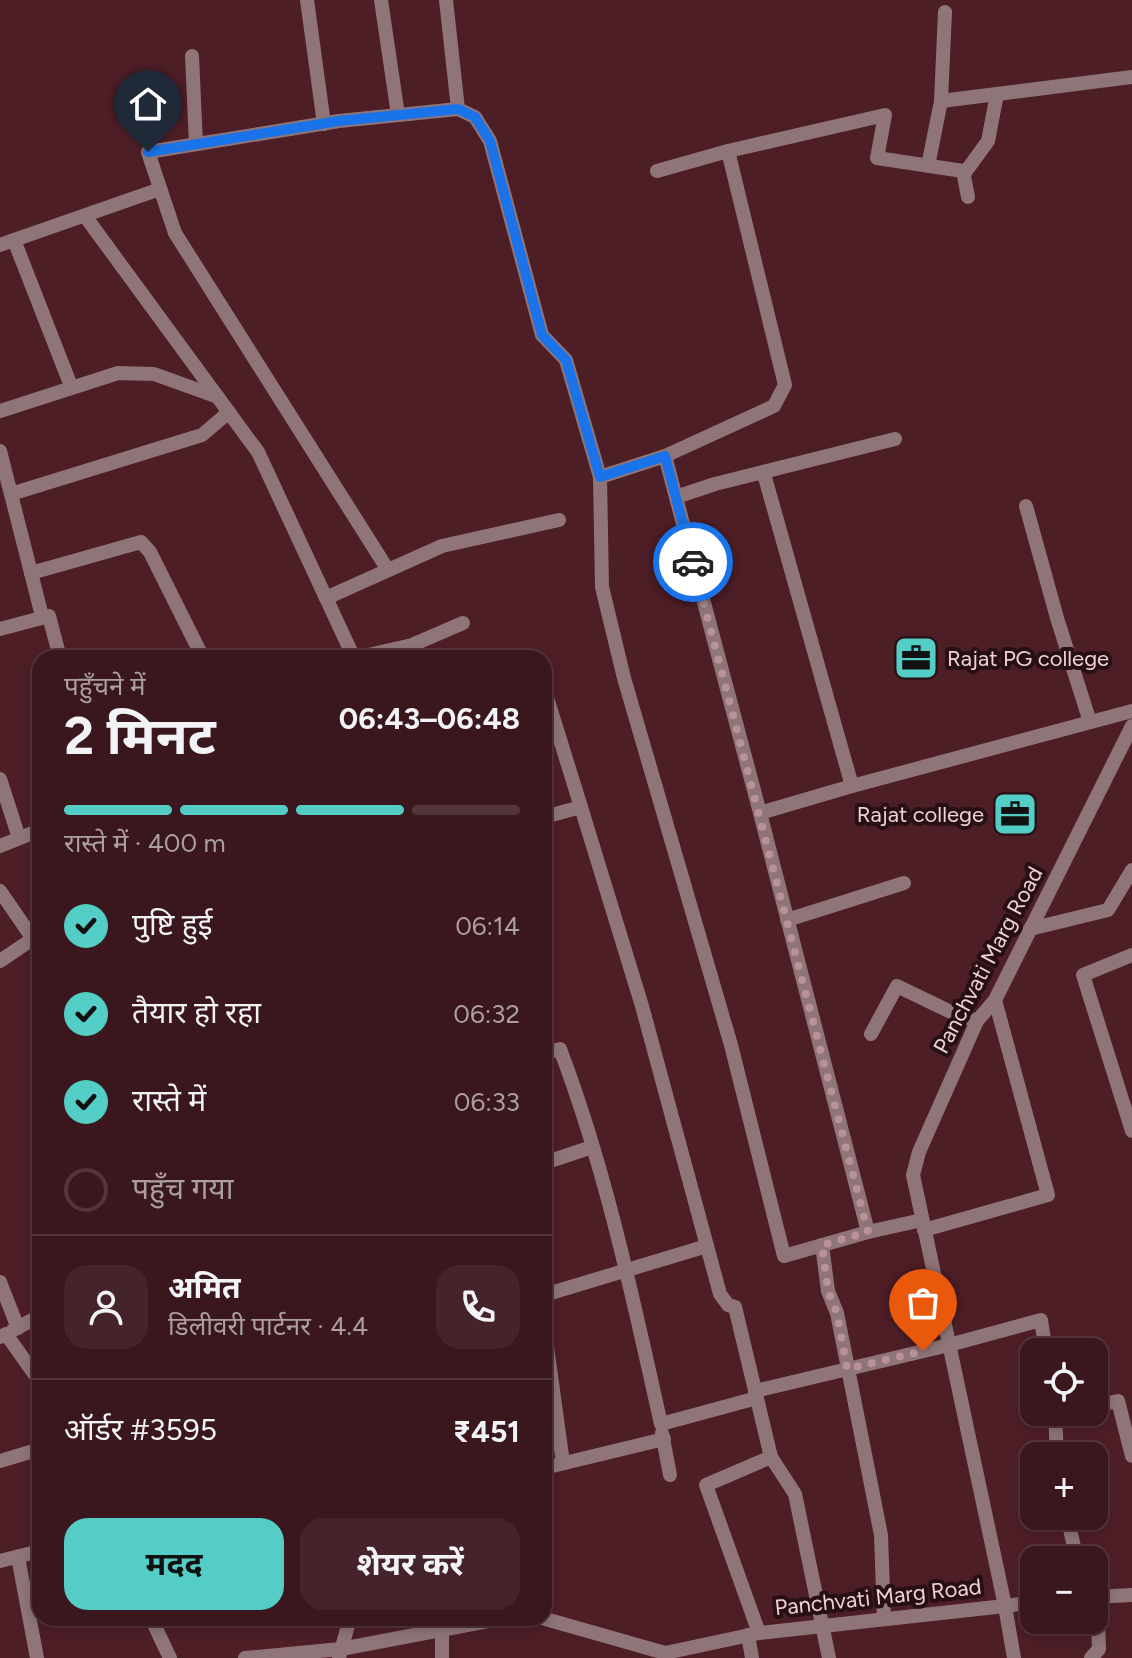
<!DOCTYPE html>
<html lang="hi">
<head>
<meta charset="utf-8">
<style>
  body { margin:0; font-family:Figtree,"Noto Sans Devanagari",sans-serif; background:#45232a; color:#f1f3f6; height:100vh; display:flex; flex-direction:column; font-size:30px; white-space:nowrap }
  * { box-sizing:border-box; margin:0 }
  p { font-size:26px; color:#ab9fa4 }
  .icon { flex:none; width:44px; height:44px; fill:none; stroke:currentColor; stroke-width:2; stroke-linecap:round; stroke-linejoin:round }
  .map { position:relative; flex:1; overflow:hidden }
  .details { position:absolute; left:32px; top:650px; width:520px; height:976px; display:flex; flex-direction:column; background:#3a161d; border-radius:24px; box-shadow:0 4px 12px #0003,0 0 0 2px #54353b }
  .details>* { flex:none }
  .controls { position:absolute; left:1020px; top:1338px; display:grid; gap:16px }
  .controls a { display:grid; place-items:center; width:88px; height:88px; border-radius:16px; background:#3a161d; box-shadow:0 4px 12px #0003,0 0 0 2px #54353b; font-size:40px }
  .pin { position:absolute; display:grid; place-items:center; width:68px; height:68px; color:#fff; margin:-82px -34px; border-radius:50% 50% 50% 0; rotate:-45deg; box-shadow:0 0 8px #0007 }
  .pin .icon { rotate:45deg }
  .courier { position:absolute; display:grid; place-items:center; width:80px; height:80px; margin:-40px; border:6px solid #1a73e8; border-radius:50%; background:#fff; color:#222; box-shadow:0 2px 10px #0007 }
  .overview em { font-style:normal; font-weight:700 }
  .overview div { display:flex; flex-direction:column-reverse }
  .overview { display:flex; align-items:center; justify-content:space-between; height:136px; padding:0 32px }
  h1 { font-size:52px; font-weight:700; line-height:60px }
  .bar { display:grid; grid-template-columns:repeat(4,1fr); gap:12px 8px; align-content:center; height:96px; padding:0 32px }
  .bar i { height:10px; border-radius:6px; background:#54353b }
  .bar .selected { background:#54cdc7 }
  .bar p { grid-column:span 4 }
  .line { display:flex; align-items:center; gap:20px; padding:0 32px; border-top:2px solid #54353b }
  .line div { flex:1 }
  .round { display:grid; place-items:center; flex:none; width:84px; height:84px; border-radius:24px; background:#45232a }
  ol { padding:0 32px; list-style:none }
  li { display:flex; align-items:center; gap:24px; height:88px }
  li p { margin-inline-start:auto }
  li .icon { padding:8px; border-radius:50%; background:#54cdc7; color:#111; stroke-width:4 }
  li:last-child { color:#ab9fa4 }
  li i { width:44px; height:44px; border:4px solid #54353b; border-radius:50% }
  .cta { display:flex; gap:16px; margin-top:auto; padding:16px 32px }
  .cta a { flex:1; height:92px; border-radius:24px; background:#54cdc7; color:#111; font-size:32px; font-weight:700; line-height:92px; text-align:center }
  .cta a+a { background:#45232a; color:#f1f3f6 }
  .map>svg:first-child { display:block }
</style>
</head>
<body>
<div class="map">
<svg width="1132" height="1658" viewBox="0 0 1132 1658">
  <rect width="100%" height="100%" fill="#4e1e27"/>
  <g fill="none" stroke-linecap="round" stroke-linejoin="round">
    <g stroke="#8f7578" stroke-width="14">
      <polyline points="307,0 324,124"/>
      <polyline points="381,0 398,115"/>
      <polyline points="446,0 458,109"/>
      <polyline points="192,56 196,144"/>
      <polyline points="941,101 1132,77"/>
      <polyline points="728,151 885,115 877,158 963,171 968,197"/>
      <polyline points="928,166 941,101 945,12"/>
      <polyline points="964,174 988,141 997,94"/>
      <polyline points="85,216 258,452 354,658"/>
      <polyline points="14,240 71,386"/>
      <polyline points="0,245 160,189"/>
      <polyline points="0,411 118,373 154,374 218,397"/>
      <polyline points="0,451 42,616"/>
      <polyline points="665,456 760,813 852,786"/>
      <polyline points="764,474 852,786 1132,711"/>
      <polyline points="600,477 665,456 774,406 785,385 728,151 657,171"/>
      <polyline points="11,494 202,435 229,412"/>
      <polyline points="676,497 715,484 895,439"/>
      <polyline points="1026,506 1057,618 1090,722"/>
      <polyline points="388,570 175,233 148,152 339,121 458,109 475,117 490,141 542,335 566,360 600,477 602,587 624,678 731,1045 784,1256 868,1232"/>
      <polyline points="31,573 141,542 150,552 203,658"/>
      <polyline points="326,598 442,546 559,520"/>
      <polyline points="0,629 49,616 60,658"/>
      <polyline points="355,658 412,645 463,623"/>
      <polyline points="544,688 581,807 544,817"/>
      <polyline points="0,779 19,838"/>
      <polyline points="581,807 642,1006 720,1294 728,1305 735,1307 771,1457 706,1485 759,1633"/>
      <polyline points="760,813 868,1232 922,1220"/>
      <polyline points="0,846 40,830"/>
      <polyline points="0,891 40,949"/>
      <polyline points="787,920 904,883"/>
      <polyline points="1030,929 1108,910 1132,870"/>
      <polyline points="1132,955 1083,975 1132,1131"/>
      <polyline points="0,961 34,938"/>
      <polyline points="871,1034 897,986 953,1013 977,1021"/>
      <path d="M544,1053L560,1049C606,1170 633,1299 661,1424L757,1398"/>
      <polyline points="544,1163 592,1147"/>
      <polyline points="924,1230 1048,1195 995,1000"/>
      <polyline points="822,1245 828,1291 837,1313 881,1535 884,1619"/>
      <polyline points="0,1282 18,1328"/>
      <polyline points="544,1295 707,1246"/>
      <polyline points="544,1325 563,1463"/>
      <polyline points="13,1330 40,1316"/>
      <polyline points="0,1337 6,1334 40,1382"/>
      <polyline points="755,1391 949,1345 1041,1320 1046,1352"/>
      <polyline points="1094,1406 1118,1401 1132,1456"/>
      <polyline points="1055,1412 1057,1456"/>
      <polyline points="662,1433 670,1475"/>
      <polyline points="771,1457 795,1494 829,1658"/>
      <polyline points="0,1461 40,1449"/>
      <polyline points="544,1468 664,1439"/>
      <polyline points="1067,1516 1077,1560"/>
      <polyline points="18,1557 37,1658"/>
      <polyline points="0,1561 40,1551"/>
      <polyline points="1094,1597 1132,1595"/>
      <polyline points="151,1618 170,1658"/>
      <polyline points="542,1618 665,1653 759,1633 1005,1606 913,1175 919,1152 977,1021 995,1000 1132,726"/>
      <polyline points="442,1630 442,1658"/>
      <polyline points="748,1635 752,1658"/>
      <polyline points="245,1658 341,1649 504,1618"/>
      <polyline points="339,1658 350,1618"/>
      <polyline points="1014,1658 1005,1606 1034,1602"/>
      <polyline points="1091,1658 1099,1649 1097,1598"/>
    </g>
  </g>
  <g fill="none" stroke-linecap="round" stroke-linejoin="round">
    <polyline stroke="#b89298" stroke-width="8" stroke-dasharray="0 14.4" points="693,562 868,1232 822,1245 828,1291 837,1313 847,1369 923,1351"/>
    <polyline stroke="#1a73e8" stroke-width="10" points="148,152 339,121 458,109 475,117 490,141 542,335 566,360 600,477 665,456 693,562"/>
  </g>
  <defs>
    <g id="office-square" transform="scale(2.3)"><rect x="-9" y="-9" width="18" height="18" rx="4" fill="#54cdc7" stroke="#261014"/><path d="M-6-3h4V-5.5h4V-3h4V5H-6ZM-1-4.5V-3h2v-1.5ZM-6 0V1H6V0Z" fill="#111"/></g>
  </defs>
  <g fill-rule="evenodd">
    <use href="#office-square" x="916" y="658"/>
    <use href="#office-square" x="1015" y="814"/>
  </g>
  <g text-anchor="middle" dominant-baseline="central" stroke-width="8" stroke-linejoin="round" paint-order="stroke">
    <g font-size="22" fill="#f1d1d5" stroke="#261014" text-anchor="start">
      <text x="947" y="658">Rajat PG college</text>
      <text x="984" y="814" text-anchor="end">Rajat college</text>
    </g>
    <g font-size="22" fill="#f1d1d5" stroke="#261014">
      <text transform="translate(988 960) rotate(-62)">Panchvati Marg Road</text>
      <text transform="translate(878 1597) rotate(-6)">Panchvati Marg Road</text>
    </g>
  </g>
</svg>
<div class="controls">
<a><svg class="icon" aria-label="locate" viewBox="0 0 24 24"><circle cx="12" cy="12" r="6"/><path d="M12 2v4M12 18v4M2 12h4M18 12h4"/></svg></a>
<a>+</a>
<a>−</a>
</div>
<div class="pin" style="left:923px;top:1351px;background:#ea580c"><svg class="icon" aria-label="bag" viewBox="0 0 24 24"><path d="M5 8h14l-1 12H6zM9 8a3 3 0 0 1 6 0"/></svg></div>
<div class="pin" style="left:148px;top:152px;background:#1f2937"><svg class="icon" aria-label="home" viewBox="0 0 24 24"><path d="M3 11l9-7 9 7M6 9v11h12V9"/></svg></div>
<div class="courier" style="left:693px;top:562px"><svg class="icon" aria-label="car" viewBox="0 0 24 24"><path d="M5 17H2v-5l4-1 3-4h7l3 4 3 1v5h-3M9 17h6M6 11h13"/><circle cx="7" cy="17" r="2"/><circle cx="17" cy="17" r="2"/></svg></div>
<section class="details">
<div class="overview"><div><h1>2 मिनट</h1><p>पहुँचने में</p></div><em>06:43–06:48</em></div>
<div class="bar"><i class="selected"></i><i class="selected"></i><i class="selected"></i><i></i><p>रास्ते में · 400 m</p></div>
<ol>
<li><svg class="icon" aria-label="check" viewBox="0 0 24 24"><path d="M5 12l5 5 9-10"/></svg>पुष्टि हुई<p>06:14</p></li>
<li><svg class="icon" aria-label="check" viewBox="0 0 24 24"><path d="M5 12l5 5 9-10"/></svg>तैयार हो रहा<p>06:32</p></li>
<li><svg class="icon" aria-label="check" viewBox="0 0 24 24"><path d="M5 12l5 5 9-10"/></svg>रास्ते में<p>06:33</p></li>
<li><i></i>पहुँच गया</li>
</ol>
<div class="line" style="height:144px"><a class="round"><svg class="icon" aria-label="person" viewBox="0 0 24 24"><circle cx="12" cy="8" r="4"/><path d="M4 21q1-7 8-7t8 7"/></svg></a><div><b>अमित</b><p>डिलीवरी पार्टनर · 4.4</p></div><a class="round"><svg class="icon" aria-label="phone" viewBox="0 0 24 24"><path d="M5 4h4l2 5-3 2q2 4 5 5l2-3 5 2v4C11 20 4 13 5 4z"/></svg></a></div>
<div class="line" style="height:104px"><div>ऑर्डर #3595</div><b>₹451</b></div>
<div class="cta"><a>मदद</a><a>शेयर करें</a></div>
</section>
</div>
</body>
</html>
